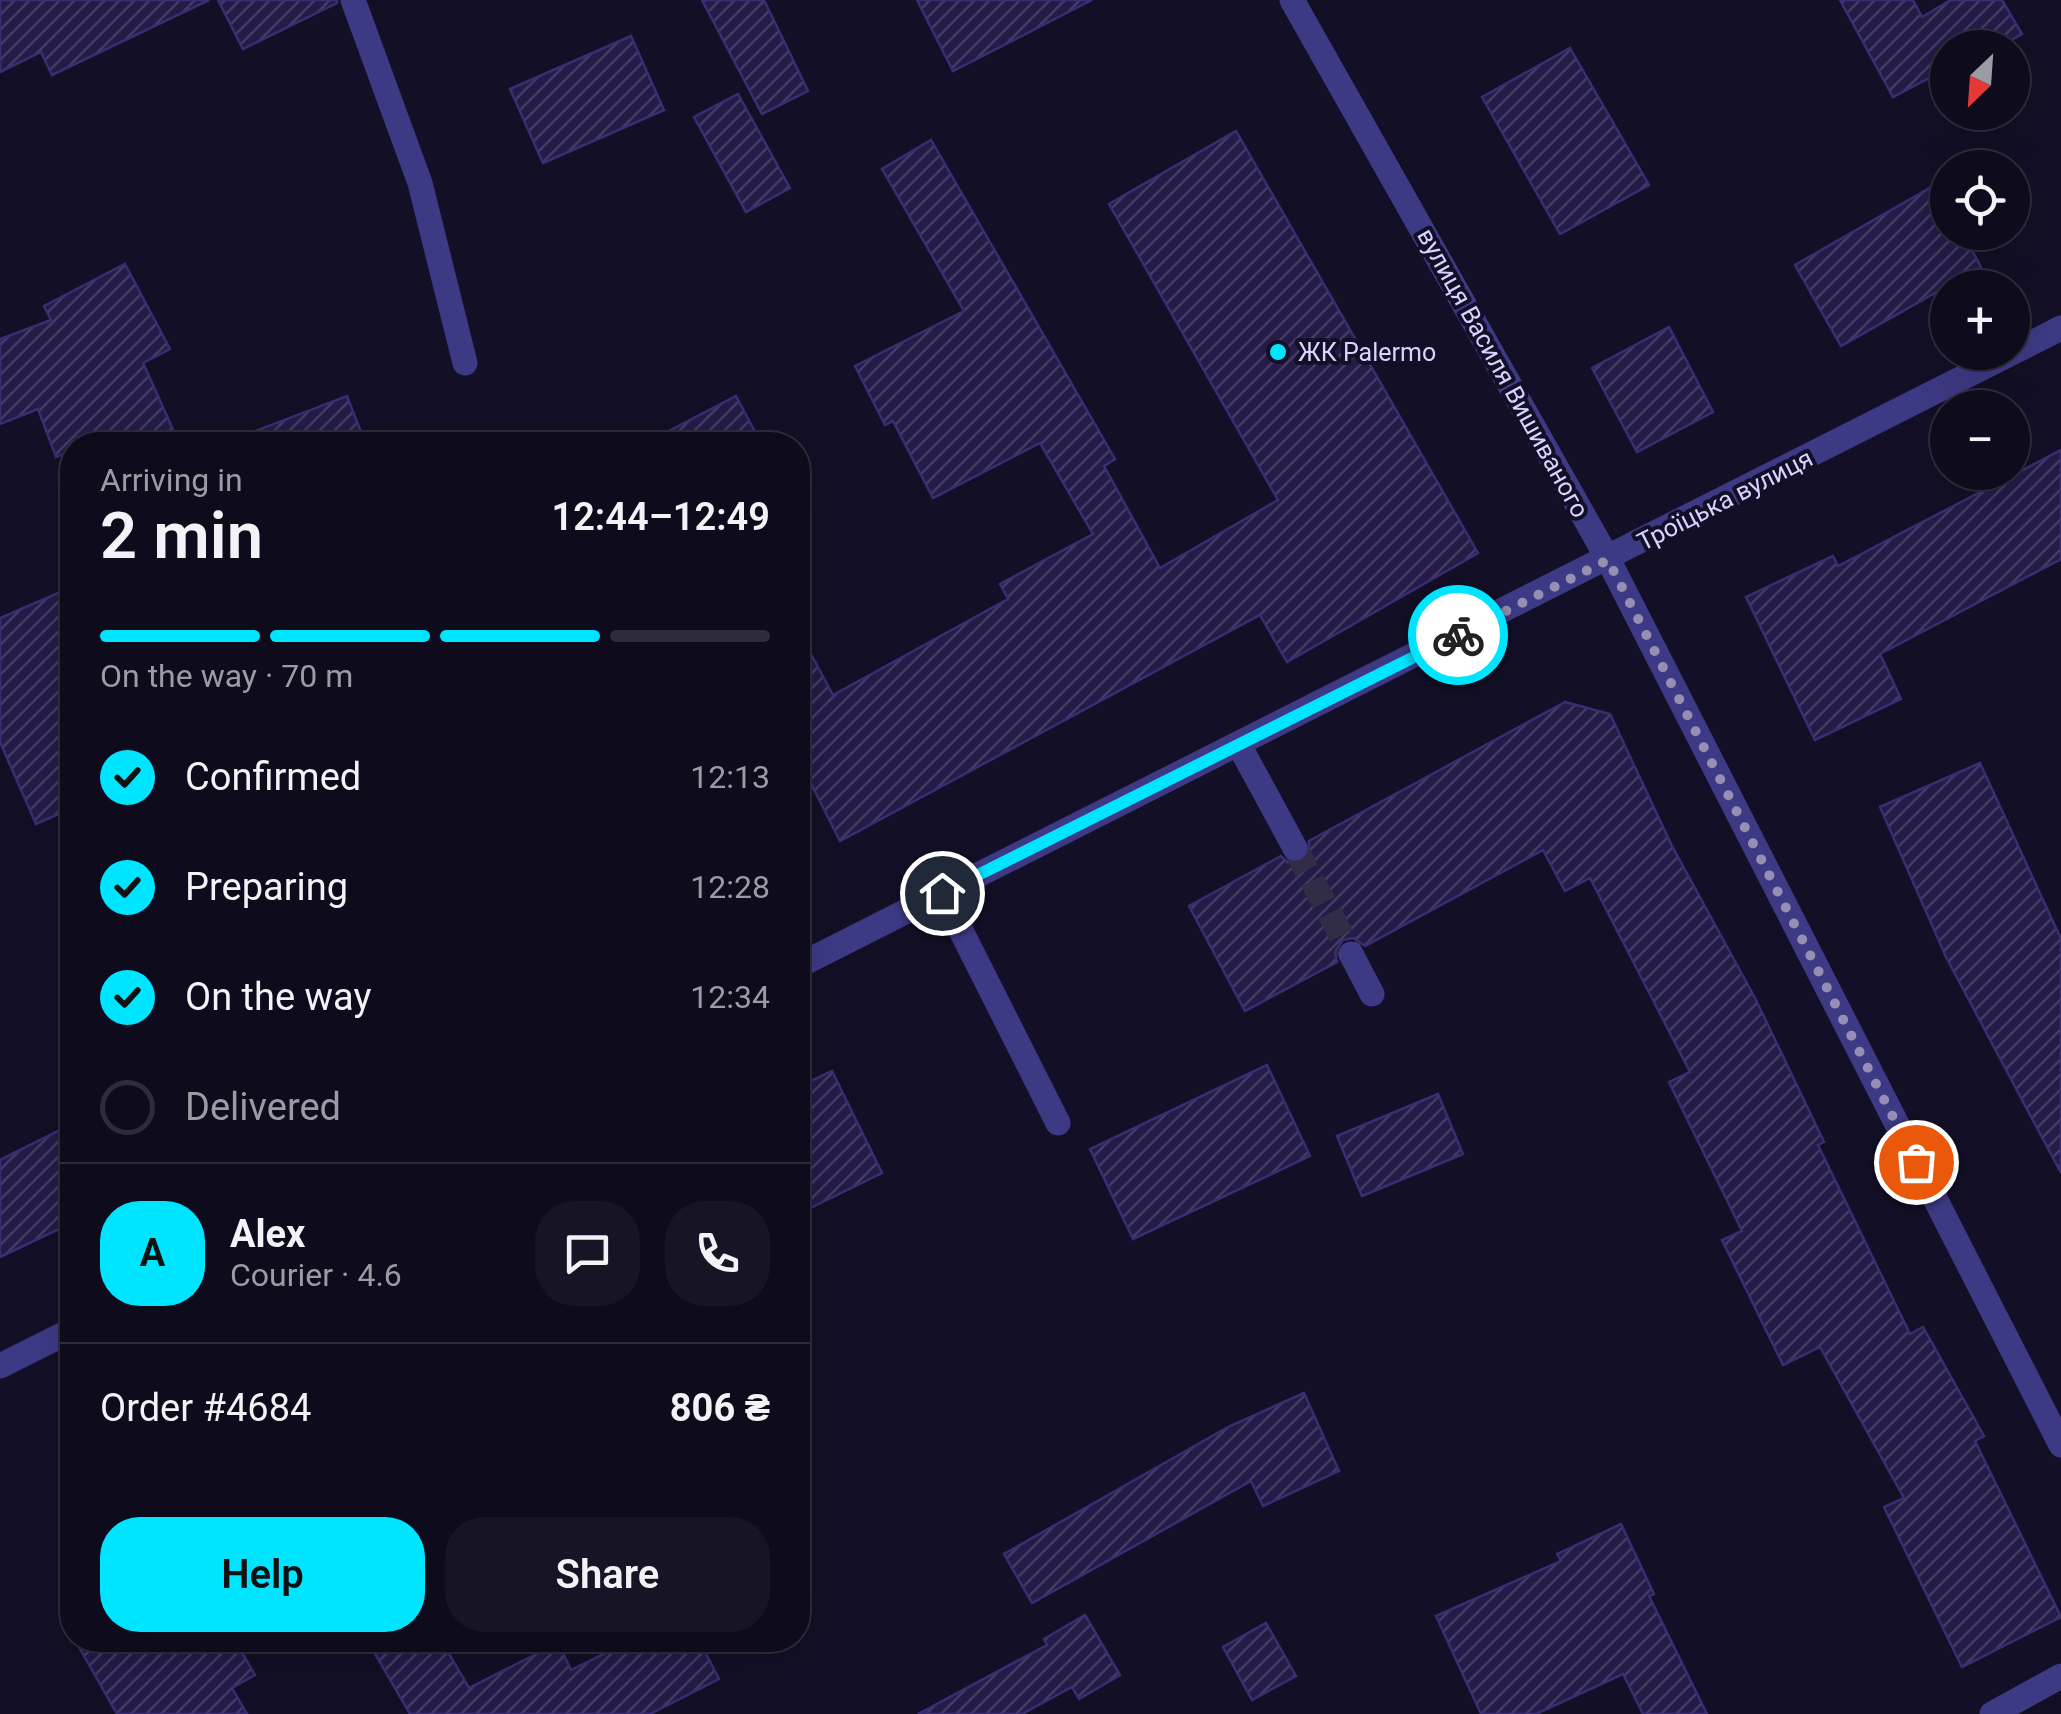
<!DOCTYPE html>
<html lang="en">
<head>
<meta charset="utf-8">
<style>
  body { margin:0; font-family:Roboto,sans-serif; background:#171425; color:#f1f3f6; height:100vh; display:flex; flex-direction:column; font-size:38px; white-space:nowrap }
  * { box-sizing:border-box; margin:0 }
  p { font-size:32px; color:#9b9ba3 }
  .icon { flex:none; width:55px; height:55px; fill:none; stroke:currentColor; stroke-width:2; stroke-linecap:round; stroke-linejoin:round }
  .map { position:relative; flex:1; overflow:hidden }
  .details { position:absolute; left:60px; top:432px; width:750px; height:1220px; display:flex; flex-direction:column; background:#0e0b1c; border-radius:40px; box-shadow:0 10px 40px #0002,0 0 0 2px #2e2b3b }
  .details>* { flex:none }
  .needle { width:65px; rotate:205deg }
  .fabs { position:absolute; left:1930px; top:30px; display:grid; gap:20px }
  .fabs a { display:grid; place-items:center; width:100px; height:100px; border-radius:50%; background:#0e0b1c; box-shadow:0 10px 40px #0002,0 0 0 2px #2e2b3b; font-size:50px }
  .pin { position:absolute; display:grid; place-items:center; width:85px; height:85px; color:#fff; margin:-42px; border:5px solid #fff; border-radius:50%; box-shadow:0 2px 10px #0007 }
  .courier { position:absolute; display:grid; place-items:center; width:100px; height:100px; margin:-50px; border:8px solid #00e5ff; border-radius:50%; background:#fff; color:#222; box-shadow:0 2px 12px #0007 }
  .head em { font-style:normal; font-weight:600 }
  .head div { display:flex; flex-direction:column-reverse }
  .head { display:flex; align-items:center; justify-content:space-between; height:170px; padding:0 40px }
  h1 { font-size:65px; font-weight:600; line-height:75px }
  .bar { display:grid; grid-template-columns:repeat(4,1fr); gap:15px 10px; align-content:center; height:120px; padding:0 40px }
  .bar i { height:12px; border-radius:8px; background:#2e2b3b }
  .bar .on { background:#00e5ff }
  .bar p { grid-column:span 4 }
  .line { display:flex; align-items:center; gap:25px; padding:0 40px; border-top:2px solid #2e2b3b }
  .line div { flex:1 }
  .round { display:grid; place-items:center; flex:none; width:105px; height:105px; border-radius:40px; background:#171425 }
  ol { padding:0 40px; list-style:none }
  li { display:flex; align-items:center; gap:30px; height:110px }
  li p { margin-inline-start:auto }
  li .icon { padding:10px; border-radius:50%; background:#00e5ff; color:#111; stroke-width:4 }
  li:last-child { color:#9b9ba3 }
  li i { width:55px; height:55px; border:5px solid #2e2b3b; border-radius:50% }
  .cta { display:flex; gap:20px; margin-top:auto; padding:20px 40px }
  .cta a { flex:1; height:115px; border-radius:40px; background:#00e5ff; color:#111; font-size:40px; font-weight:600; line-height:115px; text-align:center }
  .cta a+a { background:#171425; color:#f1f3f6 }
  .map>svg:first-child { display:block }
</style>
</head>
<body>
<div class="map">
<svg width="2061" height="1714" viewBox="0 0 2061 1714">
  <defs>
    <pattern id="building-hatch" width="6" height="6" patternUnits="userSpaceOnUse" patternTransform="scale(2.5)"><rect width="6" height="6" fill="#241b47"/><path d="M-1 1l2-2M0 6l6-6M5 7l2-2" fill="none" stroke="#433b63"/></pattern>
  </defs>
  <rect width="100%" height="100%" fill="#130f26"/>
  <g fill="url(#building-hatch)" stroke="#3b2d73" stroke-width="2.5">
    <polygon points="0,0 209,0 52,75 41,52 0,72"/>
    <polygon points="218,0 337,0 337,3 243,49"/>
    <polygon points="702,0 764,0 808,91 762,114"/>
    <polygon points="917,0 1092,0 953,71"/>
    <polygon points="1840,0 1913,0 1922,17 1951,0 2002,0 2022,34 1997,48 1948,48 1948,68 1893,97"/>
    <polygon points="631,36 664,110 543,163 510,89"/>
    <polygon points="1570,48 1649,185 1560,234 1482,97"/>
    <polygon points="738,94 790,188 746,212 694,117"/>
    <polygon points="1236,131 1478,553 1287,662 1260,615 840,841 798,758 798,630 833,695 1008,599 1000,584 1093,534 1040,443 933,498 893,421 885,425 855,366 964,311 882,169 931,140 1115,459 1104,466 1160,568 1278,500 1109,204"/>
    <polygon points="1935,185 1948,208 1948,232 1962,232 1981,267 1841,346 1795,265"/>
    <polygon points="125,264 170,349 143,363 180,445 72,445 72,451 56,457 38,409 0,424 0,339 51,320 44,306"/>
    <polygon points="1669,327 1713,412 1637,452 1592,368"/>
    <polygon points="347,396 366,445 230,445 229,441"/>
    <polygon points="736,396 762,445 642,445"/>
    <polygon points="2061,450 2061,559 1880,654 1901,699 1815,740 1746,597 1833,556 1838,566"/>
    <polygon points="72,587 72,808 36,824 0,742 0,618"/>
    <polygon points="1565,702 1610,714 1672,846 1755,998 1824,1142 1818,1145 1910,1334 1923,1327 1984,1436 1975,1441 2061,1617 1962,1667 1884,1507 1904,1498 1820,1347 1783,1365 1722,1240 1742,1231 1669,1082 1690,1072 1590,878 1565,891 1543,850 1365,946 1353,938 1343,940 1335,952 1337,962 1245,1011 1189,906 1281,856 1287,862 1302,863 1309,856 1309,841"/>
    <polygon points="1980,763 2061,939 2061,1173 1946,957 1880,807"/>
    <polygon points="1267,1065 1310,1156 1133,1239 1090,1149"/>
    <polygon points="832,1071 882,1173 798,1214 798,1087"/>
    <polygon points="1438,1094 1463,1154 1362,1196 1337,1136"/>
    <polygon points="72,1124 72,1223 0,1257 0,1160"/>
    <polygon points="1304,1393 1339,1471 1263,1506 1251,1481 1032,1603 1004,1554 1228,1427"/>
    <polygon points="1621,1524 1654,1594 1649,1596 1707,1714 1643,1714 1623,1674 1536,1714 1481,1714 1436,1616 1561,1561 1557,1554"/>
    <polygon points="1085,1615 1120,1675 1079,1699 1072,1687 1022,1714 918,1714 1047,1645 1044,1639"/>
    <polygon points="1266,1623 1296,1676 1252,1700 1223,1647"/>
    <polygon points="75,1640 235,1640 255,1675 232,1688 247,1714 117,1714"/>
    <polygon points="367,1640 441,1640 469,1688 558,1643 571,1670 632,1640 699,1640 719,1679 650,1714 410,1714"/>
  </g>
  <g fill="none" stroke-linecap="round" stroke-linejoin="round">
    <polyline stroke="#312d47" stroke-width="25" stroke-dasharray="25 12" stroke-linecap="butt" points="1295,848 1351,954"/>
    <g stroke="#3d3a85" stroke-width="25">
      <polyline points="353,0 420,183 465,363"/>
      <polyline points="1292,0 1608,559 2061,1445"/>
      <polyline points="1239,745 1295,848"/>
      <polyline points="942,893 1058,1123"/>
      <polyline points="1351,954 1372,994"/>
      <polyline points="798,966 2061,328"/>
      <polyline points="0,1366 72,1330"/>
      <polyline points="1992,1714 2061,1676"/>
    </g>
  </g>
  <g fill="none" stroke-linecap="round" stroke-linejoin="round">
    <polyline stroke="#948fb3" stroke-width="10" stroke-dasharray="0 18" points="1458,635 1608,560 1916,1162"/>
    <polyline stroke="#00e5ff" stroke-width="12" points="942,893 1458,635"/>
  </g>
  <circle fill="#00e5ff" stroke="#130f26" stroke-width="4" cx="1278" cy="352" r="10"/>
  <g text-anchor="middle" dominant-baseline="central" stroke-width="8" stroke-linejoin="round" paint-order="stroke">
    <g font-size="25" fill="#d9d4ff" stroke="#130f26" text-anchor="start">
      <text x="1298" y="352">ЖК Palermo</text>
    </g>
    <g font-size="25" fill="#d9d4ff" stroke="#130f26">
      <text transform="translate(1503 373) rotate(61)">вулиця Василя Вишиваного</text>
      <text transform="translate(1725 500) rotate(-27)">Троїцька вулиця</text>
    </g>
  </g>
</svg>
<div class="fabs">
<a><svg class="needle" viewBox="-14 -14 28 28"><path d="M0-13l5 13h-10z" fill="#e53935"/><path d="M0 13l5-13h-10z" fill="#9b9ba3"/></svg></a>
<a><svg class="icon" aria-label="locate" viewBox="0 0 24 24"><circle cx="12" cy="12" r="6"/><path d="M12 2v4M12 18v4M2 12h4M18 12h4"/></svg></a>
<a>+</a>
<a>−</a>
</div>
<div class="pin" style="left:1916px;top:1162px;background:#ea580c"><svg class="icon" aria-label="bag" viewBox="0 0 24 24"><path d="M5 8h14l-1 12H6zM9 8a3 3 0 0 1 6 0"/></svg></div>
<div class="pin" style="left:942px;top:893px;background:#1f2937"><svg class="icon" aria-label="home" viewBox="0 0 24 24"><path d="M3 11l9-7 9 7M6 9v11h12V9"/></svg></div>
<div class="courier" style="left:1458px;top:635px"><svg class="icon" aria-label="bike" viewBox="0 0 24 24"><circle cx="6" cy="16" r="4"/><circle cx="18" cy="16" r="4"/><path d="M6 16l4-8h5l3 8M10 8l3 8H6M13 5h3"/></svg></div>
<section class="details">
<div class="head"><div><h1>2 min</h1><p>Arriving in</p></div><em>12:44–12:49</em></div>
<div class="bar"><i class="on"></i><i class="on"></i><i class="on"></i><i></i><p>On the way · 70 m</p></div>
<ol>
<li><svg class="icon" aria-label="check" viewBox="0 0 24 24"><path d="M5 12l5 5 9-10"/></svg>Confirmed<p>12:13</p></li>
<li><svg class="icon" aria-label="check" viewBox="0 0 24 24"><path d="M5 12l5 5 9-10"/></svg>Preparing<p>12:28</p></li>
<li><svg class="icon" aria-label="check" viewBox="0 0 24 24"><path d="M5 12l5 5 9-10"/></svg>On the way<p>12:34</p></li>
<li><i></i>Delivered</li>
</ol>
<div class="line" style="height:180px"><b class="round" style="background:#00e5ff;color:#111">A</b><div><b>Alex</b><p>Courier · 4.6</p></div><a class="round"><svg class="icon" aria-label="chat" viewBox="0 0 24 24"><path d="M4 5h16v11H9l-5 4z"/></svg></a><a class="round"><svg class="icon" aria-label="phone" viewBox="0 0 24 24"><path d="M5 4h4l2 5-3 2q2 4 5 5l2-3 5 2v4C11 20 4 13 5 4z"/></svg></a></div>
<div class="line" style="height:130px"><div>Order #4684</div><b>806 ₴</b></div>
<div class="cta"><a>Help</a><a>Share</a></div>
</section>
</div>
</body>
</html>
